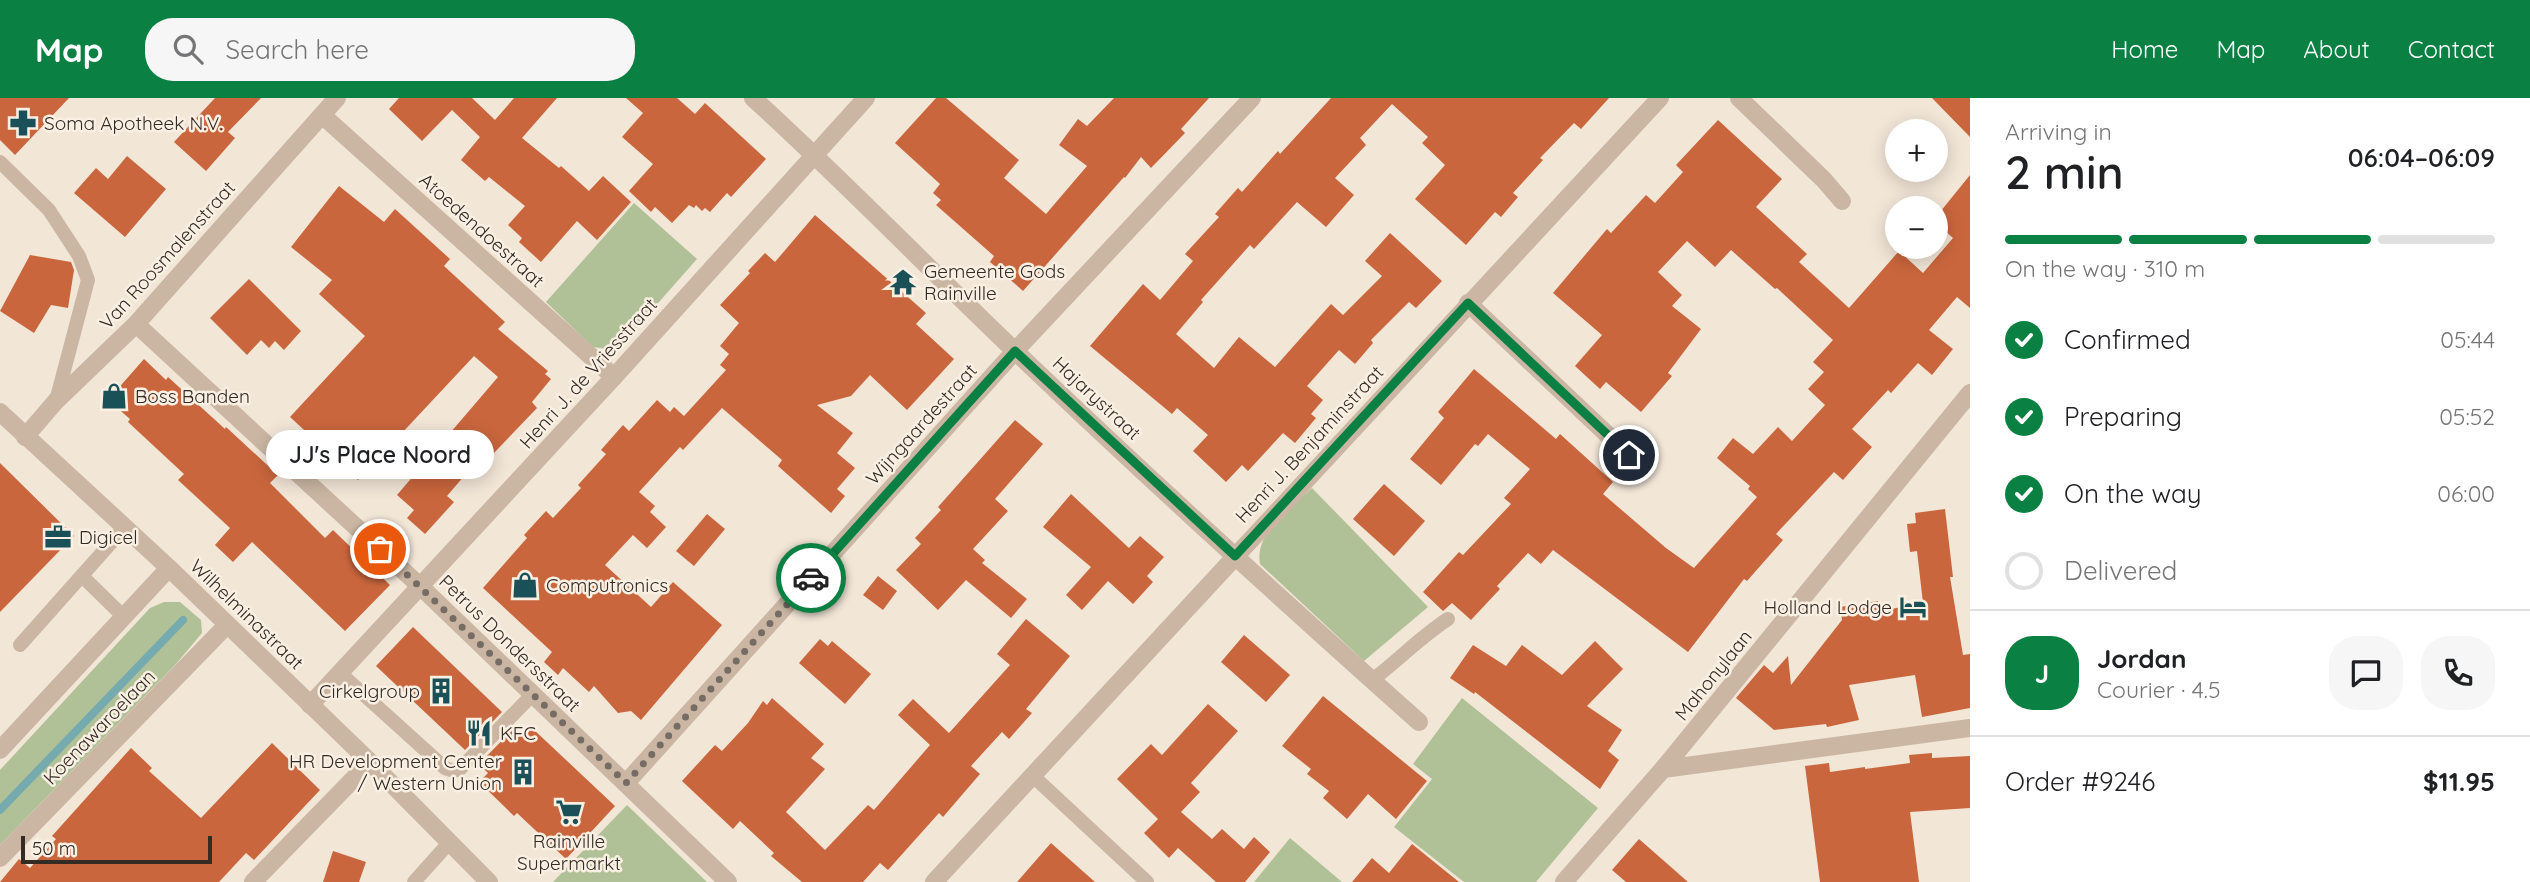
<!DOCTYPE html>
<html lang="en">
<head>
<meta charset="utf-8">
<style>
  body { margin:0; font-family:Quicksand,sans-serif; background:#f6f6f6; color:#202124; height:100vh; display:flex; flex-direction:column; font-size:26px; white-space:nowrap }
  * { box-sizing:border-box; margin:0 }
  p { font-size:23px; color:#757577 }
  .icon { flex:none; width:38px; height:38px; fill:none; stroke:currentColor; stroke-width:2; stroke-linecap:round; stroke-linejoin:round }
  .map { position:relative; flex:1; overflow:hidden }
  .drawer { display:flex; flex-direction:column; background:#fff; width:560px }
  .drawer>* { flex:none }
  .tools { position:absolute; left:1885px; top:21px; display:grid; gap:14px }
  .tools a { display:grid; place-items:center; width:63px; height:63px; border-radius:50%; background:#fff; box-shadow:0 4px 18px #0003; font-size:35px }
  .scale { position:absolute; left:21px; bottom:18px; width:191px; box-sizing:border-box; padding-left:7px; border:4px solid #342b25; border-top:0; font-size:19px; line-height:24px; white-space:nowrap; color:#342b25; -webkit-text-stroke:5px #f9f0e3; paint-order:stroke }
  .pin { position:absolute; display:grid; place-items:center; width:60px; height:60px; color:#fff; margin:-30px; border:4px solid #fff; border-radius:50%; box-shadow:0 2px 7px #0007 }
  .courier { position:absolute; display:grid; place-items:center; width:70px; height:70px; margin:-35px; border:5px solid #0b8043; border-radius:50%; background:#fff; color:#222; box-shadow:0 2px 9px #0007 }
  .bubble { position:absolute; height:49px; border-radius:24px; background:#fff; box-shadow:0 4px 18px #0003; font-size:23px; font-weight:600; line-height:49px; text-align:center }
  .headline em { font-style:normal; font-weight:600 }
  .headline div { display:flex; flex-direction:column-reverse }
  .headline { display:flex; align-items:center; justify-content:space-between; height:119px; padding:0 35px }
  h1 { font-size:46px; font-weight:600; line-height:52px }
  .bar { display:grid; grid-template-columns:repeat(4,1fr); gap:10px 7px; align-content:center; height:84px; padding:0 35px }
  .bar i { height:9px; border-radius:5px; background:#e0e0e0 }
  .bar .active { background:#0b8043 }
  .bar p { grid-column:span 4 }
  .line { display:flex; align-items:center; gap:18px; padding:0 35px; border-top:2px solid #e0e0e0 }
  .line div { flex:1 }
  .round { display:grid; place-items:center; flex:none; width:74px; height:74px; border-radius:28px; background:#f6f6f6 }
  ol { padding:0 35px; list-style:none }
  li { display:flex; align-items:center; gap:21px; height:77px }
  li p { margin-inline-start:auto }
  li .icon { padding:7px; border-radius:50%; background:#0b8043; color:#fff; stroke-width:4 }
  li:last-child { color:#757577 }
  li i { width:38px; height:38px; border:4px solid #e0e0e0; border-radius:50% }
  header { display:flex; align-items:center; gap:42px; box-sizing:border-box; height:98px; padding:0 35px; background:#0b8043; color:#fff }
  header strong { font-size:33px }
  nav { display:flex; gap:38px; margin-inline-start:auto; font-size:24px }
  .search { width:490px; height:63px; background:#f6f6f6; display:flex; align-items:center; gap:18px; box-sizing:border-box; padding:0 24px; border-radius:28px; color:#757577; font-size:26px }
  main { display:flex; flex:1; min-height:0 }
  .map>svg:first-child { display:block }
</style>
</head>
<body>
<header>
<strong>Map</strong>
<div class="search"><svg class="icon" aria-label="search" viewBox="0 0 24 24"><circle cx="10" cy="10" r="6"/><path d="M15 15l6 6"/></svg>Search here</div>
<nav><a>Home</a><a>Map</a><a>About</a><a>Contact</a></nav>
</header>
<main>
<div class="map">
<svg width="1970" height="784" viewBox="0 0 1970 784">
  <rect width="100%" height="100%" fill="#f2e6d7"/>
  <g fill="#b1c197">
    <polygon points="634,105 697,161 629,238 618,247 607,251 593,249 546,204"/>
    <path d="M1312,390L1428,509L1364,563L1260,466C1254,435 1291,410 1312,390Z"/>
    <polygon points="164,504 180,504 201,522 202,535 176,566 0,747 0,672 150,510"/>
    <polygon points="1462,600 1598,710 1536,784 1464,784 1394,729 1432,681 1413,666"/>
    <polygon points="627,707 707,784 553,784"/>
    <polygon points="1290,740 1342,784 1254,784"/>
  </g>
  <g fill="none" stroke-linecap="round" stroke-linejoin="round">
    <polyline stroke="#75aaaf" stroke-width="8" points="0,712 183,522"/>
  </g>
  <g fill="#ca663d">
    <polygon points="0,0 69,0 15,57 0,42"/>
    <polygon points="215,0 261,0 228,34 235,40 206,73 174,44"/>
    <polygon points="399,0 472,0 495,22 514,0 557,0 522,40 559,70 561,68 589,93 603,78 631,104 597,142 577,123 541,164 519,144 522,140 508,127 525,108 489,79 485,83 461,62 480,39 452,12 422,43 389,11"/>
    <polygon points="626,0 677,0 695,16 705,5 766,61 731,99 727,95 710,114 705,110 702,113 696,107 694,110 689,107 672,125 655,109 651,114 629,93 653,66 622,39 643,15"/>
    <polygon points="936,0 946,0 1019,62 1004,80 1046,116 1087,68 1059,47 1078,21 1087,28 1114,0 1209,0 1181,31 1185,35 1151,70 1141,59 1125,80 1124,79 1023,193 990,164 994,158 936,107 941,102 933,95 940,86 895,45"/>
    <polygon points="1331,0 1609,0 1581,31 1574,25 1540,60 1543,62 1513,95 1518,99 1501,119 1495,114 1466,147 1415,101 1445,67 1422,45 1428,39 1392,6 1360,40 1366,47 1335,80 1354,97 1326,129 1297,104 1254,151 1250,147 1201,202 1203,204 1176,236 1214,270 1239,239 1275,269 1331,206 1343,217 1382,178 1365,163 1390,135 1442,183 1416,210 1409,204 1371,242 1373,245 1355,266 1339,252 1307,288 1323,302 1311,316 1316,320 1295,345 1283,335 1248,373 1242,367 1226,384 1193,353 1208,337 1177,310 1172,316 1090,248 1143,186 1160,202 1193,163 1185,156 1219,119 1215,116 1238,90 1242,94 1278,53 1280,56"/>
    <polygon points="1932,0 1970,0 1970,39"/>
    <polygon points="1718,22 1782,81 1756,109 1807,156 1799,164 1849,210 1899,153 1923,175 1953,140 1936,125 1936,119 1970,77 1970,210 1957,199 1929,232 1953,251 1932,277 1918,265 1891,295 1888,292 1852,331 1872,349 1843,382 1834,374 1776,436 1783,442 1747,483 1744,481 1688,554 1553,452 1541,466 1528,455 1497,488 1500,491 1471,522 1452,505 1443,513 1423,494 1459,454 1463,457 1511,406 1504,400 1530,371 1488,336 1478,348 1475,346 1441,387 1410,361 1444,320 1438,314 1474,271 1556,341 1560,336 1613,384 1603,396 1666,450 1694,470 1757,399 1748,391 1750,388 1717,360 1733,340 1753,356 1778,329 1792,343 1825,307 1808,291 1824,274 1813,264 1833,242 1777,190 1775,191 1731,152 1715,169 1687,143 1658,174 1682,197 1672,208 1701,231 1668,275 1672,278 1641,314 1606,284 1600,291 1575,268 1602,237 1553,195 1607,131 1611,135 1646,97 1655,105 1683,74 1676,67"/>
    <polygon points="127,58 166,91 125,139 74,95 96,70 108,81"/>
    <polygon points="339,88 384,124 395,111 450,161 444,168 505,224 498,231 548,273 545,276 551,281 532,304 537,310 494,355 488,350 447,398 454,404 425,436 407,420 414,412 397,397 498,279 474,258 358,382 290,319 365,238 319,196 332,182 291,149"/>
    <polygon points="815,117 926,215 916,226 954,261 907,312 870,277 851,298 817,307 853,335 837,355 855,370 837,391 845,398 831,415 778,368 782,362 722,310 683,352 680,349 639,394 655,408 650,414 666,429 647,450 633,437 605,467 651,509 673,484 722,527 641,622 631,613 618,615 594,588 589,594 563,570 558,577 544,564 552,554 483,490 527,440 524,437 546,413 553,420 581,390 578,387 606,356 601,352 623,327 629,333 657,302 670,314 674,309 684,318 726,272 720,267 729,256 720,248 739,225 720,207 750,175 748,173 765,155 775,164"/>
    <polygon points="30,157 71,164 74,172 68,210 51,207 34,235 0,213"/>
    <polygon points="249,181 301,233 284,252 275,243 269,250 261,242 247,257 210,220"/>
    <polygon points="144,261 166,282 168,279 225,331 226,329 278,377 270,385 325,440 333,432 390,487 345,533 252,444 233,464 215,447 230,430 178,382 184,376 128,324 130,321 108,302"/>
    <polygon points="1015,322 1043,346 995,401 1008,413 973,451 985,462 982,465 1027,501 1011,520 966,482 938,512 896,472 921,446 915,440 941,412 938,409"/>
    <polygon points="0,365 74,438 0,514"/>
    <polygon points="1384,386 1425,423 1394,458 1353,421"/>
    <polygon points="1071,396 1129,450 1140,438 1164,459 1147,478 1153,484 1133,506 1108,483 1082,512 1066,497 1091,469 1043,429"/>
    <polygon points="1945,411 1953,479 1950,479 1963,557 1970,556 1970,610 1922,619 1915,577 1849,587 1859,622 1827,629 1826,626 1774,632 1736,600 1764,567 1773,575 1788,558 1791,587 1842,522 1840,509 1878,503 1880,513 1923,505 1917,453 1910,454 1907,426 1916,425 1915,415"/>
    <polygon points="707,416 725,431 694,468 676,453"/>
    <polygon points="878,478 897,493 883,512 863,497"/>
    <polygon points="1026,521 1070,558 1026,611 1032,615 1009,641 1002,634 971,668 980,676 943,719 939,715 888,772 880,765 863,784 802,784 771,758 774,755 740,723 733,731 682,683 715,647 722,653 748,625 763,603 767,607 772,600 824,646 811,660 825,671 786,714 825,752 868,707 874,712 930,647 898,617 913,601 949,635 1010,567 997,556"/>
    <polygon points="413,529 502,614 465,652 376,568"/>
    <polygon points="1244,537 1290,577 1266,604 1221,564"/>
    <polygon points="820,541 828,548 832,543 871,576 845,606 799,565"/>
    <polygon points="1595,543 1623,571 1587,608 1622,632 1608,653 1619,662 1600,691 1475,594 1474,596 1450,580 1473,547 1506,568 1522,547 1562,577"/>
    <polygon points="1323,598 1427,683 1396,721 1368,696 1347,721 1323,700 1329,693 1307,676 1311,671 1282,648"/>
    <polygon points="1208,606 1238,633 1191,685 1200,694 1181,714 1212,741 1222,731 1244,751 1254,739 1270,754 1245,784 1216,784 1178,750 1169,760 1144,735 1158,721 1117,681 1151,646 1162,657"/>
    <polygon points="516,628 525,637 532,630 615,708 566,761 517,715 514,718 479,684 488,675 479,666"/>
    <polygon points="272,645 320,692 254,762 246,755 219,784 0,784 19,761 30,770 56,741 52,738 131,650 152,670 149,673 201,720"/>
    <polygon points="1932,655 1932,660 1970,658 1970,710 1910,714 1919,784 1820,784 1805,668 1829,665 1830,674 1865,669 1865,671 1910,665 1909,657"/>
    <polygon points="1639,741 1688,784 1626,784 1612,772"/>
    <polygon points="1051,745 1095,784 1017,784"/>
    <polygon points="1412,746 1459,784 1352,784 1372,760 1389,775"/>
    <polygon points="333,753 366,764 359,784 323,784"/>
  </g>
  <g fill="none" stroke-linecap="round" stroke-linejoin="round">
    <g stroke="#cab6a3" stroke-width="14">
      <polyline points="0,64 49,112 79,158 88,182 56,303"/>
      <polyline points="82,478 124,519"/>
      <polyline points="20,547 125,429"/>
      <polyline points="340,575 445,670 454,673 461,670 533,596"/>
      <path d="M1372,582C1399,562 1420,539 1448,521"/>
      <polyline points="1033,678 1147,784"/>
      <polyline points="414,784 449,745"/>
    </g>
    <g stroke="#cab6a3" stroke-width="18">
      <path d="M753,0C843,82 928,170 1016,254C1148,380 1283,503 1419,624"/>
      <polyline points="1739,0 1824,82 1842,103"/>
      <polyline points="322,17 614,279"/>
      <polyline points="1468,205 1629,357"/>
      <polyline points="136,226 421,489 728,784"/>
      <polyline points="25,339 56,303 136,226 337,0"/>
      <polyline points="310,607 614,279 866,0"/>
      <polyline points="0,652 169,470"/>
      <polyline points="1663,671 1970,630"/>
      <polyline points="626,685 1015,253 1252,0"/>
      <polyline points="0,760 227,527"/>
      <polyline points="253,784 370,664"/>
      <polyline points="934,784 1660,0"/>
      <polyline points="1564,784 1663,671 1970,295"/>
    </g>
    <polyline stroke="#cab6a3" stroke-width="18" points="0,314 169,470 370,664 489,784"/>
  </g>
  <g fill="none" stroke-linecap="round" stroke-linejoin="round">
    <polyline stroke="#766c63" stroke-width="7" stroke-dasharray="0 12.6" points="380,451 626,685 811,480"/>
    <polyline stroke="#0b8043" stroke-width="9" points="811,480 1015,253 1235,458 1468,205 1629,357"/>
  </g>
  <defs>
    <g id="pharmacy-bare" transform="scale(2.1)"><path d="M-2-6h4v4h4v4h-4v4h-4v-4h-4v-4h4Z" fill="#1a5057" stroke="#f9f0e3" stroke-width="2.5" paint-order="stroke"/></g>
    <g id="temple-bare" transform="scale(2.1)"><path d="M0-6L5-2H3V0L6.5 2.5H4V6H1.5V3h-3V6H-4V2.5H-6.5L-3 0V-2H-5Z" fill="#1a5057" stroke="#f9f0e3" stroke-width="2.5" paint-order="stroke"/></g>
    <g id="shop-bare" transform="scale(2.1)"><path d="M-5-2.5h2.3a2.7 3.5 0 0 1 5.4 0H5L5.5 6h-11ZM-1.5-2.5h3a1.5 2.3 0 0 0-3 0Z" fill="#1a5057" stroke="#f9f0e3" stroke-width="2.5" paint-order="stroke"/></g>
    <g id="office-bare" transform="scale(2.1)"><path d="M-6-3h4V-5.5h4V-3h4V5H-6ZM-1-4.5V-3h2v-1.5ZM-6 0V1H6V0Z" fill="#1a5057" stroke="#f9f0e3" stroke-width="2.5" paint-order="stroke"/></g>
    <g id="hotel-bare" transform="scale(2.1)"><path d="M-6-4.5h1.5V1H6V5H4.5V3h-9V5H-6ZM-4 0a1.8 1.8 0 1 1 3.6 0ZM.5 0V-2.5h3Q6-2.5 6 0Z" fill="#1a5057" stroke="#f9f0e3" stroke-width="2.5" paint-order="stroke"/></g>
    <g id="building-bare" transform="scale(2.1)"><path d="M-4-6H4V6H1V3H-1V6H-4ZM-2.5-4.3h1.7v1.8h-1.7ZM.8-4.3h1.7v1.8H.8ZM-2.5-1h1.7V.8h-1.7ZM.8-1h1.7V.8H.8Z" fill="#1a5057" stroke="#f9f0e3" stroke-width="2.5" paint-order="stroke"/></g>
    <g id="restaurant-bare" transform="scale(2.1)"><path d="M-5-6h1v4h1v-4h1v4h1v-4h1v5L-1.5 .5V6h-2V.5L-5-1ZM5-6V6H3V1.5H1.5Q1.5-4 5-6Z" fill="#1a5057" stroke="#f9f0e3" stroke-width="2.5" paint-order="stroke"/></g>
    <g id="supermarket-bare" transform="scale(2.1)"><path d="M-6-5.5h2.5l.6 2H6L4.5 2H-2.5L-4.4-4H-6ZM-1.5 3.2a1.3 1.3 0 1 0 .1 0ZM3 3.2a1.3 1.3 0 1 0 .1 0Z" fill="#1a5057" stroke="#f9f0e3" stroke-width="2.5" paint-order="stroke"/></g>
  </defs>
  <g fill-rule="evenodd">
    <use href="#pharmacy-bare" x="23" y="25"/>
    <use href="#temple-bare" x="903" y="184"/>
    <use href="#shop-bare" x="114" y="298"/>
    <use href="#office-bare" x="58" y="439"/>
    <use href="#shop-bare" x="525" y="487"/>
    <use href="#hotel-bare" x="1913" y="509"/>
    <use href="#building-bare" x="441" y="593"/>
    <use href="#restaurant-bare" x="479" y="635"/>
    <use href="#building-bare" x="523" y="674"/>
    <use href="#supermarket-bare" x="569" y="714"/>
  </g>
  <g text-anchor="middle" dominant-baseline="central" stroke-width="5" stroke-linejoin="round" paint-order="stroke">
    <g font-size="19" fill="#342b25" stroke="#f9f0e3" text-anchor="start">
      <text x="44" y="25">Soma Apotheek N.V.</text>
      <text x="924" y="173">Gemeente Gods<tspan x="924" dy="22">Rainville</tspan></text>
      <text x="135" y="298">Boss Banden</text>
      <text x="79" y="439">Digicel</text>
      <text x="546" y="487">Computronics</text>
      <text x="1892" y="509" text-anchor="end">Holland Lodge</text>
      <text x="420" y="593" text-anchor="end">Cirkelgroup</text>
      <text x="500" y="635">KFC</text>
      <text x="502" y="663" text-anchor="end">HR Development Center<tspan x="502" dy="22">/ Western Union</tspan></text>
      <text x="569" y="743" text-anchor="middle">Rainville<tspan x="569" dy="22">Supermarkt</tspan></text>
    </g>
    <g font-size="19" fill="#342b25" stroke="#f9f0e3">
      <text transform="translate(482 132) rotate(42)">Atoedendoestraat</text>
      <text transform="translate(167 157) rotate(-48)">Van Roosmalenstraat</text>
      <text transform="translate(588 275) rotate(-48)">Henri J. de Vriesstraat</text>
      <text transform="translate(1097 300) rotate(43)">Hajarystraat</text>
      <text transform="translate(921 326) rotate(-48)">Wijngaardestraat</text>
      <text transform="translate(1309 346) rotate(-47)">Henri J. Benjaminstraat</text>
      <text transform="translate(247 516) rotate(44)">Wilhelminastraat</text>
      <text transform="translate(510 545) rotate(44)">Petrus Dondersstraat</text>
      <text transform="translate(1713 577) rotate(-51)">Mahonylaan</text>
      <text transform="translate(99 629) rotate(-46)">Koenawaroelaan</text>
    </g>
  </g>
</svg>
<div class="tools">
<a>+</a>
<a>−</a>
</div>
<div class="scale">50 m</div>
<div class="pin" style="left:380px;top:451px;background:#ea580c"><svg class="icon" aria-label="bag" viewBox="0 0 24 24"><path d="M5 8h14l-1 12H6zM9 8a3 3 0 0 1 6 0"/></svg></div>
<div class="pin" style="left:1629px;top:357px;background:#1f2937"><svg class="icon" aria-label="home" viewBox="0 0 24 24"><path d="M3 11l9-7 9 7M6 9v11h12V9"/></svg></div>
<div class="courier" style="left:811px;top:480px"><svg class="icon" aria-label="car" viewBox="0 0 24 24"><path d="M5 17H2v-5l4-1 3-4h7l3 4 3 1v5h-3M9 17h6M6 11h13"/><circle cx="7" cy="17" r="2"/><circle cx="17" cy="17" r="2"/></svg></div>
<div class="bubble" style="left:266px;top:332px;width:228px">JJ's Place Noord</div>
</div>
<section class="drawer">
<div class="headline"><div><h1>2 min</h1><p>Arriving in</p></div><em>06:04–06:09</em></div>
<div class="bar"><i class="active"></i><i class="active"></i><i class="active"></i><i></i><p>On the way · 310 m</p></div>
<ol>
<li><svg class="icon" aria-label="check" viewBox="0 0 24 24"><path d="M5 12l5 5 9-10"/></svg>Confirmed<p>05:44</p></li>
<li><svg class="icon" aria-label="check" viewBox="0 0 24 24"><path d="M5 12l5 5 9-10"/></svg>Preparing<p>05:52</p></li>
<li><svg class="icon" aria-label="check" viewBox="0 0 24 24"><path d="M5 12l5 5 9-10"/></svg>On the way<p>06:00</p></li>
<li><i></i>Delivered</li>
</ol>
<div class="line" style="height:126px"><b class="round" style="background:#0b8043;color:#fff">J</b><div><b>Jordan</b><p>Courier · 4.5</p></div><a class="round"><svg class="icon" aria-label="chat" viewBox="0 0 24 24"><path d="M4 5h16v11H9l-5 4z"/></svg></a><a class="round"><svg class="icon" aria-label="phone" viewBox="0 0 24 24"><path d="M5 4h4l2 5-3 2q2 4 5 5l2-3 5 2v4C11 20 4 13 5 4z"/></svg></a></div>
<div class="line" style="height:91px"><div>Order #9246</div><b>$11.95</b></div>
</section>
</main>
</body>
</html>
